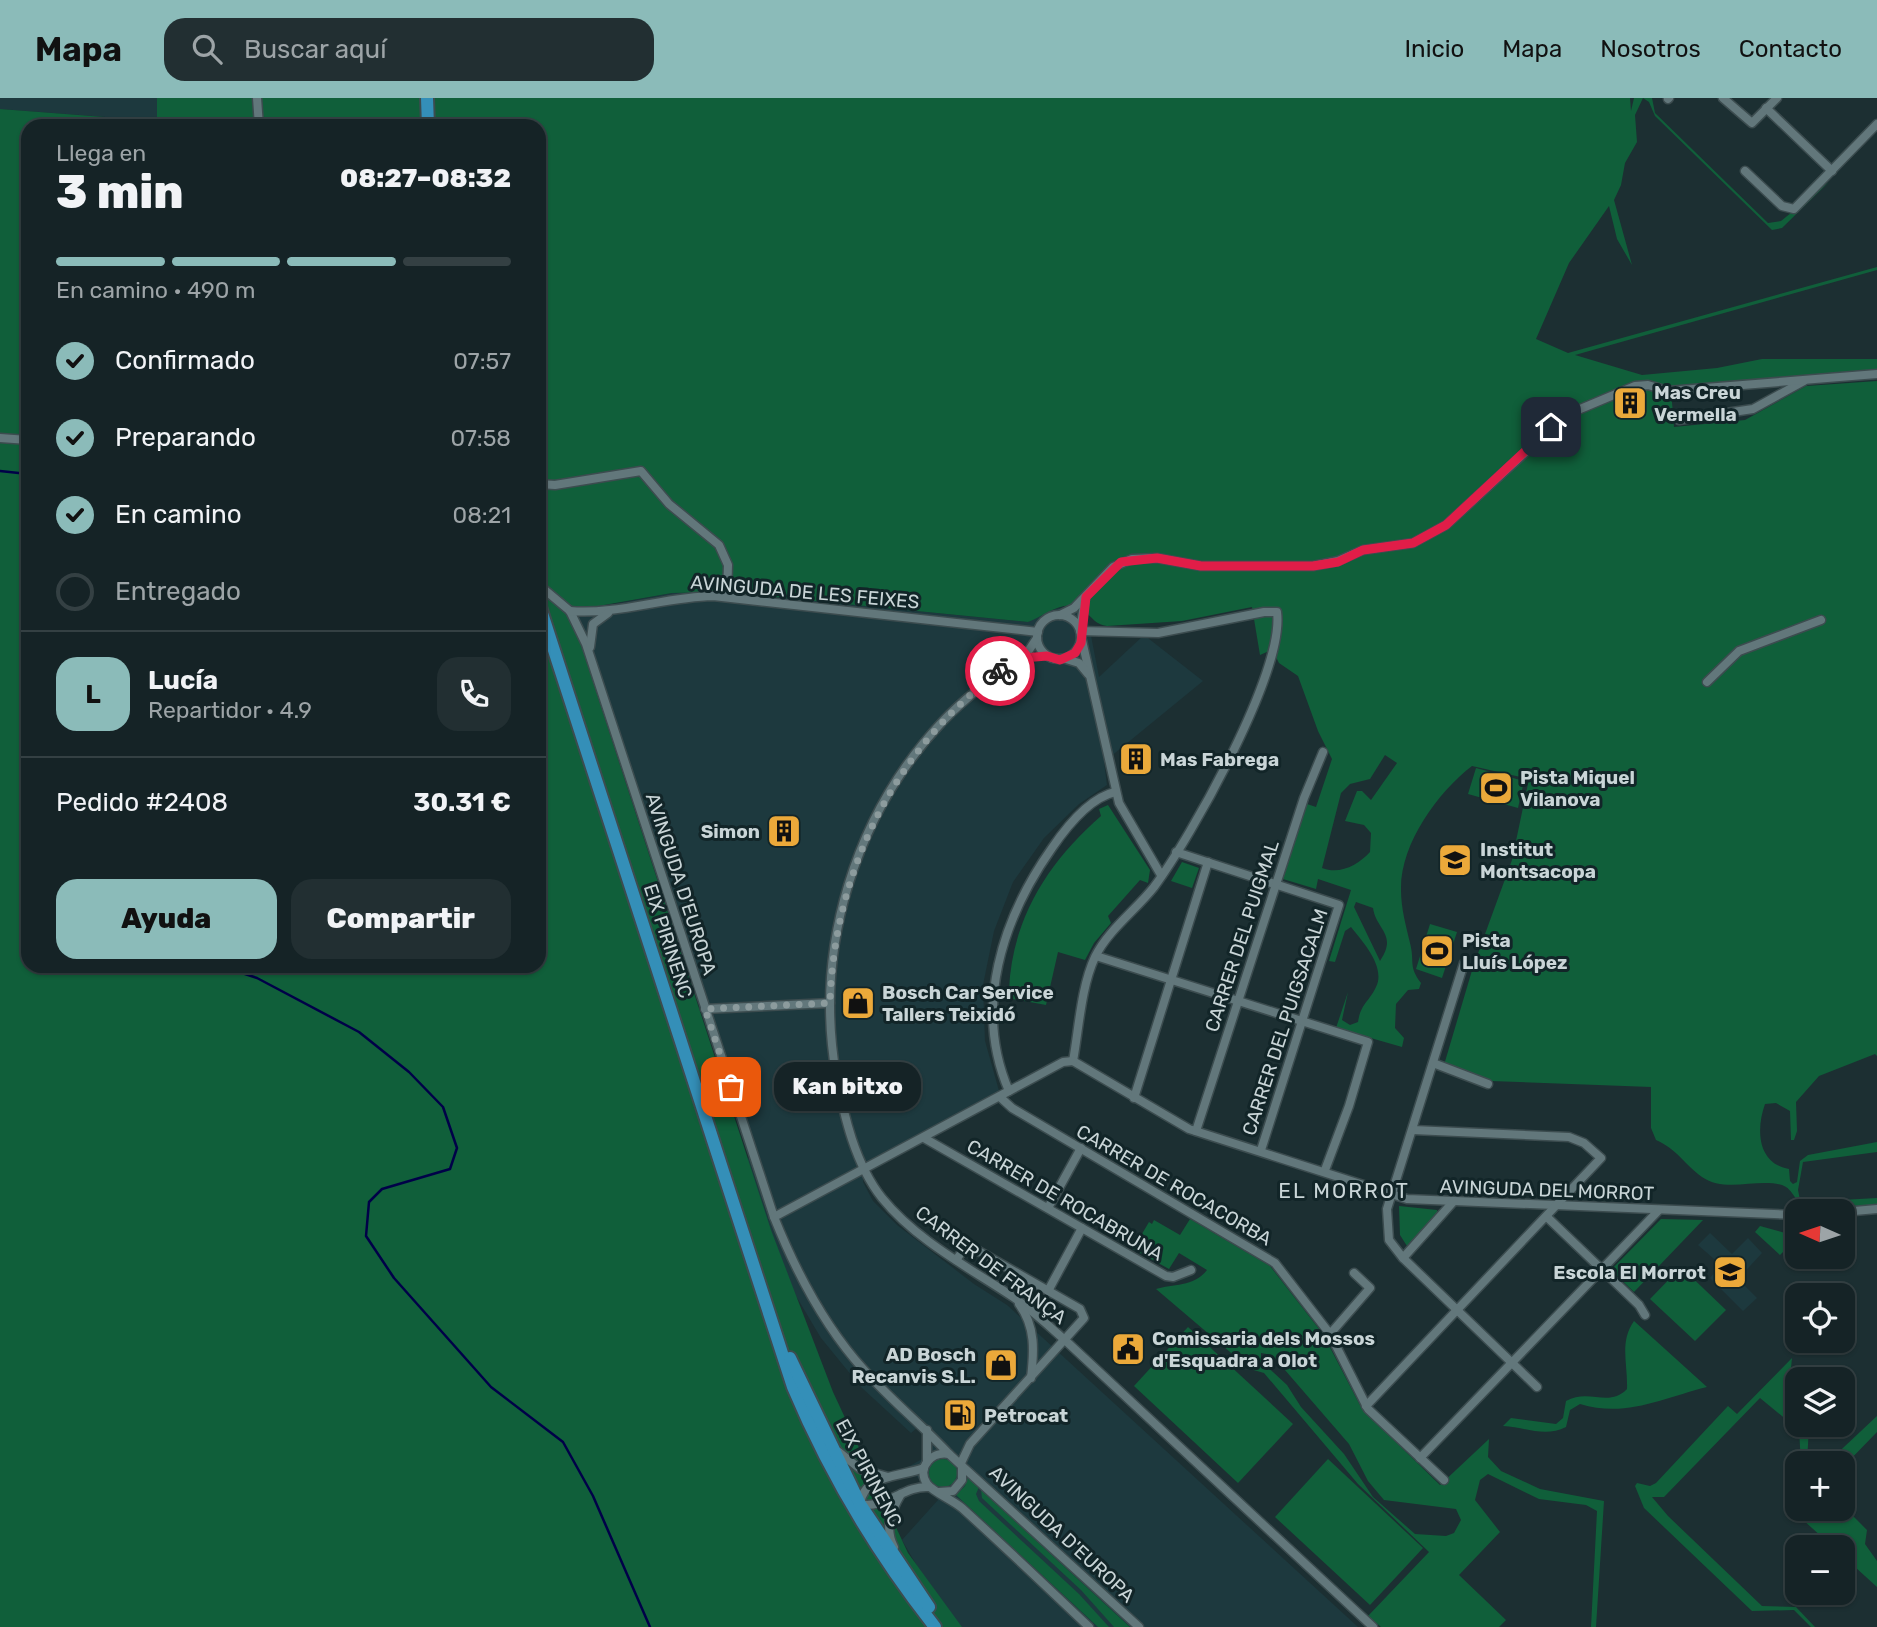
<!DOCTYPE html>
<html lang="es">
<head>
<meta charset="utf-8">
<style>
  body { margin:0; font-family:Rubik,sans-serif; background:#222f32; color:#f1f3f6; height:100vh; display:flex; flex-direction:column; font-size:26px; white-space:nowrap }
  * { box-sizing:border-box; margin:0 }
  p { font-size:23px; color:#9da4a7 }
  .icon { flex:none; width:38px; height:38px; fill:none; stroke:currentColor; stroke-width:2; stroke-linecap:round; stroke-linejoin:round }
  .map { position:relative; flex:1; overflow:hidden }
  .sheet { position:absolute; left:21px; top:21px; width:525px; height:854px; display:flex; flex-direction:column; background:#152326; border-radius:21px; box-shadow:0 2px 5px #0004,0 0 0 2px #344043 }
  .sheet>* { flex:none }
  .needle { width:46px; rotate:273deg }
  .buttons { position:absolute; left:1785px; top:1101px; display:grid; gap:14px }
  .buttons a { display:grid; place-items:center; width:70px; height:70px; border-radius:14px; background:#152326; box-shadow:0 2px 5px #0004,0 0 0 2px #344043; font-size:35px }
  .pin { position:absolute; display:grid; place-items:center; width:60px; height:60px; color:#fff; margin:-30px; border-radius:14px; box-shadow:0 4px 10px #0006 }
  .courier { position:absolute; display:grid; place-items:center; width:70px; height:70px; margin:-35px; border:5px solid #e11d48; border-radius:50%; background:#fff; color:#222; box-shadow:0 2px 9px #0007 }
  .bubble { position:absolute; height:49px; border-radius:21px; background:#152326; box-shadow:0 2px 5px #0004,0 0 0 2px #344043; font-size:23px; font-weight:800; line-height:49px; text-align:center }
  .summary em { font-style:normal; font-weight:800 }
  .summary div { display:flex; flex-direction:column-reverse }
  .summary { display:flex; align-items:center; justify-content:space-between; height:119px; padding:0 35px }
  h1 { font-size:46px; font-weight:800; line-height:52px }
  .bar { display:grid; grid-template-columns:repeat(4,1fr); gap:10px 7px; align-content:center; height:84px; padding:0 35px }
  .bar i { height:9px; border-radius:5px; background:#344043 }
  .bar .selected { background:#8bbbb9 }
  .bar p { grid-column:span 4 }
  .line { display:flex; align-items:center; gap:18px; padding:0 35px; border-top:2px solid #344043 }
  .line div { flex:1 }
  .round { display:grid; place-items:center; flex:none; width:74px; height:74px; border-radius:21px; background:#222f32 }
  ol { padding:0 35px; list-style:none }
  li { display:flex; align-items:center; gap:21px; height:77px }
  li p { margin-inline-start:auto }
  li .icon { padding:7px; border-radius:50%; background:#8bbbb9; color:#111; stroke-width:4 }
  li:last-child { color:#9da4a7 }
  li i { width:38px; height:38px; border:4px solid #344043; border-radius:50% }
  .action { display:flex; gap:14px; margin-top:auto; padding:14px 35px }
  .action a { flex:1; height:80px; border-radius:21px; background:#8bbbb9; color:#111; font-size:28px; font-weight:800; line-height:80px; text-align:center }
  .action a+a { background:#222f32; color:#f1f3f6 }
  header { display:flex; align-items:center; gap:42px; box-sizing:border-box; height:98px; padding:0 35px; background:#8bbbb9; color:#111 }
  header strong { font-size:33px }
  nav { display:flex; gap:38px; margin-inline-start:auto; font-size:24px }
  .search { width:490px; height:63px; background:#222f32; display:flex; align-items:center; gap:18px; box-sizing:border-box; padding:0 24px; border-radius:21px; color:#9da4a7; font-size:26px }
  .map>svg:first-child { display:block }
</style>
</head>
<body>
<header>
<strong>Mapa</strong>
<div class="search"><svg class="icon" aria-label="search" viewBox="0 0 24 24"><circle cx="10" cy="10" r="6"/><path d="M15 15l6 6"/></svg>Buscar aquí</div>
<nav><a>Inicio</a><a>Mapa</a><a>Nosotros</a><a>Contacto</a></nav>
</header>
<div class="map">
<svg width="1877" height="1529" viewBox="0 0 1877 1529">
  <rect width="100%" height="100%" fill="#1c2f32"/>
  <g fill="#1d393e">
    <polygon points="0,0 157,0 158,23 0,11"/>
    <polygon points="694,494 785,500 1028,524 1044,514 1071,507 1087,517 1099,579 1144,537 1203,583 1104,664 1107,687 1079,706 1044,740 1013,784 994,833 983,887 985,943 1001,1000 863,1075 863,1084 873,1103 897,1127 974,1186 1007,1207 1358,1529 961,1529 917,1468 902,1442 938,1402 908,1369 922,1361 925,1340 917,1330 911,1335 861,1289 821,1240 796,1198 741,1063 749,1060 630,692 571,521 571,514 672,495"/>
    <polygon points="1710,1135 1732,1156 1748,1140 1762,1155 1738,1181 1757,1200 1743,1213 1710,1180 1721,1167 1698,1147"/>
  </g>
  <g fill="#105f3a" fill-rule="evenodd">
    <path d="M157,0H1630L1631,13L1634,0H1652L1655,15L1768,125L1781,123L1829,84L1782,130L1772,132L1655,18L1649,4L1643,0L1635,17L1637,44L1625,65L1621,87L1614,102L1632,167L1617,141L1609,108L1569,165L1536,241L1568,255L1877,169V172L1575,257L1642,277L1717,270L1762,261H1877V274L1671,292L1674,329L1745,322L1806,288L1877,283V958L1875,956L1819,978L1796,1004L1797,1033L1794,1042H1791L1790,1013L1776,1005L1765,1006C1756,1031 1757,1065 1789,1071L1790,1083L1793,1086L1797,1084L1800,1063L1808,1057L1877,1044V1054L1803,1064L1798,1092L1800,1102L1806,1104L1877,1100V1111L1808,1113C1796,1107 1794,1091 1782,1087C1757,1080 1725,1095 1702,1079C1684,1066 1677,1051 1656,1042L1651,1030V989L1491,983L1444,967L1473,869L1512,762L1529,681L1472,668C1438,694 1400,746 1401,792C1401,810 1406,828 1410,845C1415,864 1408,868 1421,885L1419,891L1408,892L1396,906L1395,930L1404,940L1402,949L1336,930L1348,894L1342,922L1350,927L1358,924C1361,905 1369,904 1376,889C1386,869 1363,844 1351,829L1345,833L1335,864L1329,863L1351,792L1318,781L1316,791L1283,781L1307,706L1316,709L1332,661L1318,633L1298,578L1279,565L1274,555L1269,553L1260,557L1252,509L1182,523L1107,528C1096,527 1092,519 1084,513C1066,498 1045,518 1028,524L734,495L724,486L723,494L672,495L570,513L771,1132L833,1294L908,1455L962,1529H0V11L157,23ZM28,28H539V868H28ZM1385,657L1397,665L1371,702L1362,693H1357L1345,723L1364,727L1371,735L1370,754C1358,767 1340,777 1322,770L1341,695L1350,686L1370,681ZM1356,804L1373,810C1376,832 1398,836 1380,863L1354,809Z"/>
    <polygon points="1476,670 1524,683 1518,710 1468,696"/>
    <path d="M1108,707L1150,772L1148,785L1140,782L1108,818L1111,825L1094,845L1085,862L1058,854L1046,907L1002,899V896L1009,892C1012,821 1048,764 1101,718L1099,711Z"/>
    <polygon points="1182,764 1199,770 1192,790 1171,783"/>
    <polygon points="1430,826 1457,834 1442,880 1416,871"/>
    <polygon points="1399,1108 1437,1112 1437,1116 1407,1148 1400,1137"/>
    <path d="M1190,1121L1270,1168L1323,1236L1362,1311L1440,1387L1489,1341L1488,1359L1501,1373L1540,1391L1604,1403L1596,1529H1591L1597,1413L1586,1407L1539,1401L1488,1376L1480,1382L1475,1402L1500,1434L1459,1477L1506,1522L1499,1529H1381L1368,1518L1429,1454L1358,1386L1264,1275L1250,1271L1156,1191C1172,1186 1194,1189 1207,1172L1179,1155L1169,1171L1133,1151L1149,1124L1152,1126L1154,1122L1180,1137ZM1261,1255L1272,1257L1349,1346L1368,1383L1384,1402L1456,1411L1461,1422L1454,1435L1446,1438L1415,1436L1373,1399L1344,1356L1301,1309L1287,1287L1261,1263Z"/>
    <polygon points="1661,1121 1703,1122 1634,1194 1611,1172"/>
    <polygon points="1760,1128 1789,1136 1797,1134 1797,1140 1780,1157 1755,1134"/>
    <polygon points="1681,1169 1726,1212 1695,1243 1650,1201"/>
    <path d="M1634,1223L1707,1289C1663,1300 1626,1320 1580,1306L1570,1312L1566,1329C1545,1340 1525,1329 1503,1328L1511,1320L1556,1326L1563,1320L1566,1303C1589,1290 1609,1310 1627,1291C1628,1266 1619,1244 1634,1223Z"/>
    <polygon points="1188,1229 1293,1326 1238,1385 1134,1288"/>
    <polygon points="1792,1260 1790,1280 1797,1299 1797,1326 1809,1328 1807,1365 1801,1365 1799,1332 1760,1300 1664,1399 1652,1399 1668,1418 1762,1508 1796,1509 1815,1529 1811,1529 1794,1512 1752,1513 1644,1410 1635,1388 1637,1385 1650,1388 1656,1385 1728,1308 1737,1316"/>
    <polygon points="1877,1318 1877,1334 1843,1369 1843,1365 1827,1365"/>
    <polygon points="1328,1361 1423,1450 1370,1507 1275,1419"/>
    <circle cx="943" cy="1375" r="14"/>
    <polygon points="968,1379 979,1389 976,1396 979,1403 1079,1496 1109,1529 1098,1529 956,1397 965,1388"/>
    <polygon points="981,1392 1130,1529 1114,1529 1081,1492 982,1400"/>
    <polygon points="1843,1408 1867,1432 1865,1446 1877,1463 1877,1489 1843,1458 1843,1449 1833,1449 1791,1411 1843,1410"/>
  </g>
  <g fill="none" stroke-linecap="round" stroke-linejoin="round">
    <g stroke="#000048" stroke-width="2.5">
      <polyline points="0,373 28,376"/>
      <polyline points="221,868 257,880 359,934 409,974 443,1009 457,1050 450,1071 382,1091 369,1104 366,1138 394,1180 491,1289 563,1344 593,1398 650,1529"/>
    </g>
    <g stroke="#3c4c4f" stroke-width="11">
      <g id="minor">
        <polyline points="257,0 259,28"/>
        <polyline points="1723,0 1752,25 1777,0"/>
        <polyline points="1668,1 1669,0"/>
        <polyline points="1766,10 1832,73"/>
        <polyline points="1745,73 1782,108 1794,111 1877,26"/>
        <polyline points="1679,322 1753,311 1804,283"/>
        <polyline points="0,340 28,342"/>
        <polyline points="539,386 555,387 641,373 669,406 719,447 728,467 727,499"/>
        <path d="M539,487L570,513L586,546L774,1119C796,1174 824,1228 864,1272C891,1302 922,1327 949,1356"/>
        <path d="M570,513C617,517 665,499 713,498L1038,534"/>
        <circle cx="1059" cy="539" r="22"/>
        <polyline points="1060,517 1074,510 1113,469 1132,461 1157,460 1201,468 1313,468 1338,463 1363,452 1413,445 1446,427 1566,317 1635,288 1648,287 1668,293 1877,276"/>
        <polyline points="1081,538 1119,705 1161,777"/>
        <path d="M1037,540L1029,552C999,575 969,596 943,623C855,716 814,850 836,976C844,1018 855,1066 882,1100C916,1142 968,1169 1013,1199C1032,1212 1049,1228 1066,1243L1373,1529"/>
        <polyline points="590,549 593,526 608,515"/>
        <polyline points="1066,561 1079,565 1088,576"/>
        <polyline points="1707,584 1739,553 1821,522"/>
        <polyline points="1176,754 1339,807 1261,1052"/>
        <polyline points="1096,858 1368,944 1349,1008 1325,1072"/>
        <polyline points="1464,865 1387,1111 1389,1142 1403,1160 1537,1289"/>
        <polyline points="705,911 830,905"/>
        <polyline points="1073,963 1189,1031 1407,1101 1797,1117"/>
        <path d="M1073,963C1079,930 1081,889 1095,859C1108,832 1136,812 1154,789C1191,739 1285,573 1277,514H1264L1158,535L1080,533L1085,500"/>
        <polyline points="1433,965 1488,986"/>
        <path d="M1009,993C973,910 1002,821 1052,750C1067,728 1089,700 1115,694"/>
        <polyline points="1001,1000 1012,1010 1275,1165 1330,1236 1368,1311 1444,1382"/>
        <polyline points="1134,1000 1208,764"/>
        <polyline points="1196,1033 1304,700 1323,654"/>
        <polyline points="924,1040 1166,1178 1173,1179 1191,1172"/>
        <polyline points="1048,1110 1081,1050"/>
        <polyline points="1843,1114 1877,1111"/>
        <polyline points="774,1119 1063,964 1073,963"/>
        <polyline points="1547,1119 1639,1207 1645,1217"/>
        <polyline points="1403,1160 1453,1104"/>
        <polyline points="956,1162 964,1151 975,1151 1080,1211 1084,1220 970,1346 961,1365"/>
        <polyline points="1048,1193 1082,1130"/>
        <path d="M1019,1206C1036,1229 1034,1254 1031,1280"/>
        <polyline points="1330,1236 1370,1190 1354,1175"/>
        <polyline points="1366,1308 1601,1060 1584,1045 1569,1039 1413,1032"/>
        <polyline points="927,1332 927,1364"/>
        <polyline points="839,1354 860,1371 888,1379"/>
        <polyline points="1420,1360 1659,1112"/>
        <polyline points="962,1368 1139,1529"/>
        <path d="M939,1394L953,1393L962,1382V1368L949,1356C932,1353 916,1369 927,1386C933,1394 953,1402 962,1410C1005,1449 1047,1489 1089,1529"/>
        <path d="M859,1406C885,1412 904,1387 929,1389"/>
        <path d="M860,1406C864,1376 900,1379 924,1370"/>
        <path d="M894,1449C884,1430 891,1413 901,1396"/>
      </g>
    </g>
    <g stroke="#3c4c4f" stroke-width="16">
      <g id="primary">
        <polyline points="427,0 428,28"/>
        <path d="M539,506L793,1289C830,1377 876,1454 935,1529"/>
        <polyline points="790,1260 860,1406 929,1509"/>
      </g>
    </g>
    <use href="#minor" stroke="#62777b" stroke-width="8"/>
    <use href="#primary" stroke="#348fb8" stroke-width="12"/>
  </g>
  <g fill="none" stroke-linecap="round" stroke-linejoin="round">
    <path stroke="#8c9b9d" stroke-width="7" stroke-dasharray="0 12.6" d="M731,989L705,911L830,905C834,774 894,651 1000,573"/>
    <polyline stroke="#e11d48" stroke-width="9" points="1000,573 1023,560 1047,558 1060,562 1075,555 1081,545 1086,499 1121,464 1157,460 1201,468 1313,468 1338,464 1363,452 1413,445 1446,427 1551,329"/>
  </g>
  <defs>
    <g id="building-square" transform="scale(1.75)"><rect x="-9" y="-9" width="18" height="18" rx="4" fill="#eba93a" stroke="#122528"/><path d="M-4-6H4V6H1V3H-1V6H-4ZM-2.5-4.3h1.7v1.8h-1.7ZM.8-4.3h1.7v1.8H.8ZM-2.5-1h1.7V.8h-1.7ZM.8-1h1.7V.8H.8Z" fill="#111"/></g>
    <g id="stadium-square" transform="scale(1.75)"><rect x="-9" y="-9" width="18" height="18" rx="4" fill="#eba93a" stroke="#122528"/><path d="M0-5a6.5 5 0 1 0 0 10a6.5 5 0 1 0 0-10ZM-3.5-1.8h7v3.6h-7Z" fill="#111"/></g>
    <g id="school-square" transform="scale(1.75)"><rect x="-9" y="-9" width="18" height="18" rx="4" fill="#eba93a" stroke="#122528"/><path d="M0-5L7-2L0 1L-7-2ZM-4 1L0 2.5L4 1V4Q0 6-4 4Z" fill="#111"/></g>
    <g id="shop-square" transform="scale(1.75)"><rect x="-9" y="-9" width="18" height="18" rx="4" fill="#eba93a" stroke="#122528"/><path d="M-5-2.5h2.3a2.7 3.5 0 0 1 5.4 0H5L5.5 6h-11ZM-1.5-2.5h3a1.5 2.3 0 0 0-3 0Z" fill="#111"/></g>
    <g id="civic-square" transform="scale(1.75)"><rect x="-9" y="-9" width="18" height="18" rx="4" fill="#eba93a" stroke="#122528"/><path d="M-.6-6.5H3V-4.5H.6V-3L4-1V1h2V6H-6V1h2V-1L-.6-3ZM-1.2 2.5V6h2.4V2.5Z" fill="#111"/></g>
    <g id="fuel-square" transform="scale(1.75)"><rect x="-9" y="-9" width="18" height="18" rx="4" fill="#eba93a" stroke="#122528"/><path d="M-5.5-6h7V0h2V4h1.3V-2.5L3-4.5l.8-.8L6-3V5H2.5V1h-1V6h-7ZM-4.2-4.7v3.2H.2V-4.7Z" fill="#111"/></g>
  </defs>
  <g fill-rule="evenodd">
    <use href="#building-square" x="1630" y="305"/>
    <use href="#building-square" x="1136" y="661"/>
    <use href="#stadium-square" x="1496" y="690"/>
    <use href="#building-square" x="784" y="733"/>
    <use href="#school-square" x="1455" y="762"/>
    <use href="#stadium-square" x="1437" y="853"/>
    <use href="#shop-square" x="858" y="905"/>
    <use href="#school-square" x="1730" y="1174"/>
    <use href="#civic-square" x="1128" y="1251"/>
    <use href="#shop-square" x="1001" y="1267"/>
    <use href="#fuel-square" x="960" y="1317"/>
  </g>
  <g text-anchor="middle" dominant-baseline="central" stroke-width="6" stroke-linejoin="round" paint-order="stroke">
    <g font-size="19" font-weight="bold" fill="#c9d5d7" stroke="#122528" text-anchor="start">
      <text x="1654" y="294">Mas Creu<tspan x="1654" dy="22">Vermella</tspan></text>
      <text x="1160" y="661">Mas Fabrega</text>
      <text x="1520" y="679">Pista Miquel<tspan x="1520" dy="22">Vilanova</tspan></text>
      <text x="760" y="733" text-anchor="end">Simon</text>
      <text x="1480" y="751">Institut<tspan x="1480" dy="22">Montsacopa</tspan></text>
      <text x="1462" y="842">Pista<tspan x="1462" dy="22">Lluís López</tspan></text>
      <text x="882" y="894">Bosch Car Service<tspan x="882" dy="22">Tallers Teixidó</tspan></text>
      <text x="1706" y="1174" text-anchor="end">Escola El Morrot</text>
      <text x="1152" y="1240">Comissaria dels Mossos<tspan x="1152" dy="22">d'Esquadra a Olot</tspan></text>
      <text x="976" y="1256" text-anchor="end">AD Bosch<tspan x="976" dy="22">Recanvis S.L.</tspan></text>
      <text x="984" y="1317">Petrocat</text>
    </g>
    <g font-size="19" fill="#c9d5d7" stroke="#122528">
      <text transform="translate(805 494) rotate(5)">AVINGUDA DE LES FEIXES</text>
      <text transform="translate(681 786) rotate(72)">AVINGUDA D'EUROPA</text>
      <text transform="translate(1242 838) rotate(-72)">CARRER DEL PUIGMAL</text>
      <text transform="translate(668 843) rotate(72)">EIX PIRINENC</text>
      <text transform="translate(1285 924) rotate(-72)">CARRER DEL PUIGSACALM</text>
      <text transform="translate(1174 1087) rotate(30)">CARRER DE ROCACORBA</text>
      <text transform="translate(1547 1092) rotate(2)">AVINGUDA DEL MORROT</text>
      <text transform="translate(1065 1102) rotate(30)">CARRER DE ROCABRUNA</text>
      <text transform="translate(991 1167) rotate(37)">CARRER DE FRANÇA</text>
      <text transform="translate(869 1375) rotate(62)">EIX PIRINENC</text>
      <text transform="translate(1062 1436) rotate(43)">AVINGUDA D'EUROPA</text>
    </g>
    <g font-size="21" letter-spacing="2" fill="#c9d5d7" stroke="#122528">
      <text x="1344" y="1092">EL MORROT</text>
    </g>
  </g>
</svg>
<div class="buttons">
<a><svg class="needle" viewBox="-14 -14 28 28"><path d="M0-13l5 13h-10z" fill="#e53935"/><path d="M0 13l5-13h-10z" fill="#9da4a7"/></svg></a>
<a><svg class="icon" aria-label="locate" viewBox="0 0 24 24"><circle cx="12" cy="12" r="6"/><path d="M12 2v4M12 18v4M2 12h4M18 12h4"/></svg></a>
<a><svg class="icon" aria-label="layers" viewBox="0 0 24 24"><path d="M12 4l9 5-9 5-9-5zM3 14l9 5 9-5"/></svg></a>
<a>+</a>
<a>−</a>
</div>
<div class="pin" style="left:731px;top:989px;background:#ea580c"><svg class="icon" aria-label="bag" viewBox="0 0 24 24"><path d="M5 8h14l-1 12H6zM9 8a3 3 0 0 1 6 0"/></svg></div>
<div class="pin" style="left:1551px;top:329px;background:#1f2937"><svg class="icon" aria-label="home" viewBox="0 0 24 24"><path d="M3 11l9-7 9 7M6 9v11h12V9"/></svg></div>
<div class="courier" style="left:1000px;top:573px"><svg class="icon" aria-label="bike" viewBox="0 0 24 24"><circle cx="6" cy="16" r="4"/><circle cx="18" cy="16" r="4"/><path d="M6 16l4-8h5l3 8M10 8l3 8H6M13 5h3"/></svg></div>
<div class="bubble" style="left:774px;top:964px;width:147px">Kan bitxo</div>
<section class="sheet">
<div class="summary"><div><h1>3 min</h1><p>Llega en</p></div><em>08:27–08:32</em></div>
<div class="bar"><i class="selected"></i><i class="selected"></i><i class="selected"></i><i></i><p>En camino · 490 m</p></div>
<ol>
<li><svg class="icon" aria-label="check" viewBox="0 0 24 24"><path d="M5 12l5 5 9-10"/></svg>Confirmado<p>07:57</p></li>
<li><svg class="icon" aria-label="check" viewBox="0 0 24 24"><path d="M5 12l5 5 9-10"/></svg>Preparando<p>07:58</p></li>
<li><svg class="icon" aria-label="check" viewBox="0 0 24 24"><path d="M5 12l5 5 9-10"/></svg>En camino<p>08:21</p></li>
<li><i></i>Entregado</li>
</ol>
<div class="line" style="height:126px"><b class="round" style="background:#8bbbb9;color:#111">L</b><div><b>Lucía</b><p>Repartidor · 4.9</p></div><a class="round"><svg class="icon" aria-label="phone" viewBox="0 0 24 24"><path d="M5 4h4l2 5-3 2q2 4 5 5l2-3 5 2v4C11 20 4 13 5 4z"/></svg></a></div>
<div class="line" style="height:91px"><div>Pedido #2408</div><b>30.31 €</b></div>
<div class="action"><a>Ayuda</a><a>Compartir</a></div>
</section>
</div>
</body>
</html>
